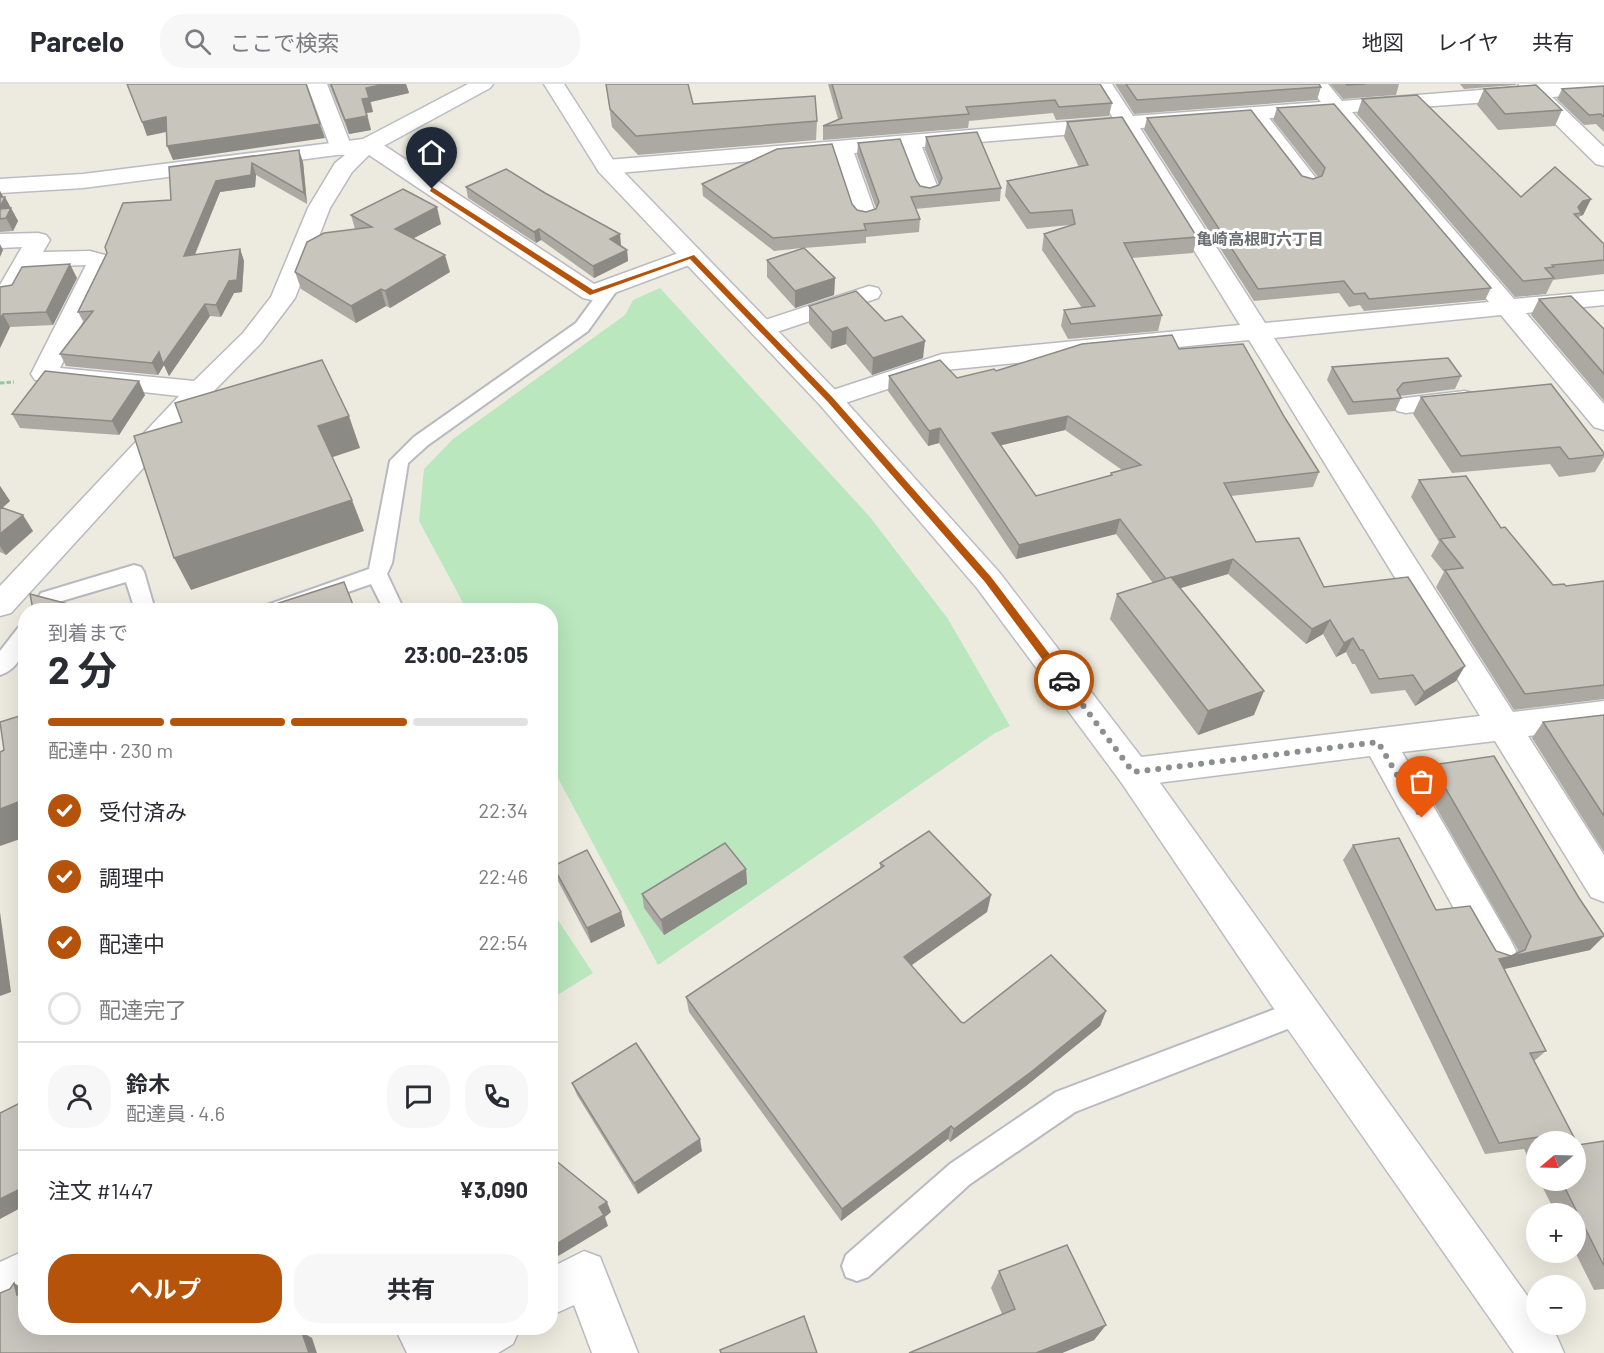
<!DOCTYPE html>
<html lang="ja">
<head>
<meta charset="utf-8">
<style>
  body { margin:0; font-family:Barlow,"Noto Sans JP",sans-serif; background:#f7f7f7; color:#2b2b33; height:100vh; display:flex; flex-direction:column; font-size:22px; white-space:nowrap }
  * { box-sizing:border-box; margin:0 }
  p { font-size:20px; color:#7c7c81 }
  .icon { flex:none; width:33px; height:33px; fill:none; stroke:currentColor; stroke-width:2; stroke-linecap:round; stroke-linejoin:round }
  .map { position:relative; flex:1; overflow:hidden }
  .panel { position:absolute; left:18px; top:519px; width:540px; height:732px; display:flex; flex-direction:column; background:#fff; border-radius:24px; box-shadow:0 6px 24px #0002 }
  .panel>* { flex:none }
  .needle { width:39px; rotate:251deg }
  .controls { position:absolute; left:1526px; top:1047px; display:grid; gap:12px }
  .controls a { display:grid; place-items:center; width:60px; height:60px; border-radius:50%; background:#fff; box-shadow:0 6px 24px #0002; font-size:30px }
  .pin { position:absolute; display:grid; place-items:center; width:51px; height:51px; color:#fff; margin:-62px -26px; border-radius:50% 50% 50% 0; rotate:-45deg; box-shadow:0 0 6px #0007 }
  .pin .icon { rotate:45deg }
  .courier { position:absolute; display:grid; place-items:center; width:60px; height:60px; margin:-30px; border:4px solid #b45309; border-radius:50%; background:#fff; color:#222; box-shadow:0 2px 8px #0007 }
  .overview em { font-style:normal; font-weight:700 }
  .overview div { display:flex; flex-direction:column-reverse }
  .overview { display:flex; align-items:center; justify-content:space-between; height:102px; padding:0 30px }
  h1 { font-size:39px; font-weight:700; line-height:45px }
  .bar { display:grid; grid-template-columns:repeat(4,1fr); gap:9px 6px; align-content:center; height:72px; padding:0 30px }
  .bar i { height:8px; border-radius:4px; background:#e1e1e2 }
  .bar .current { background:#b45309 }
  .bar p { grid-column:span 4 }
  .line { display:flex; align-items:center; gap:15px; padding:0 30px; border-top:2px solid #e1e1e2 }
  .line div { flex:1 }
  .round { display:grid; place-items:center; flex:none; width:63px; height:63px; border-radius:24px; background:#f7f7f7 }
  ol { padding:0 30px; list-style:none }
  li { display:flex; align-items:center; gap:18px; height:66px }
  li p { margin-inline-start:auto }
  li .icon { padding:6px; border-radius:50%; background:#b45309; color:#fff; stroke-width:4 }
  li:last-child { color:#7c7c81 }
  li i { width:33px; height:33px; border:3px solid #e1e1e2; border-radius:50% }
  .cta { display:flex; gap:12px; margin-top:auto; padding:12px 30px }
  .cta a { flex:1; height:69px; border-radius:24px; background:#b45309; color:#fff; font-size:24px; font-weight:700; line-height:69px; text-align:center }
  .cta a+a { background:#f7f7f7; color:#2b2b33 }
  header { display:flex; align-items:center; gap:36px; box-sizing:border-box; height:84px; padding:0 30px; background:#fff; border-bottom:2px solid #e1e1e2 }
  header strong { font-size:28px }
  nav { display:flex; gap:33px; margin-inline-start:auto; font-size:21px }
  .search { width:420px; height:54px; background:#f7f7f7; display:flex; align-items:center; gap:15px; box-sizing:border-box; padding:0 21px; border-radius:24px; color:#7c7c81; font-size:22px }
  .map>svg:first-child { display:block }
</style>
</head>
<body>
<header>
<strong>Parcelo</strong>
<div class="search"><svg class="icon" aria-label="search" viewBox="0 0 24 24"><circle cx="10" cy="10" r="6"/><path d="M15 15l6 6"/></svg>ここで検索</div>
<nav><a>地図</a><a>レイヤ</a><a>共有</a></nav>
</header>
<div class="map">
<svg width="1604" height="1269" viewBox="0 0 1604 1269">
  <rect width="100%" height="100%" fill="#edebdf"/>
  <g fill="#bae7be">
    <polygon points="660,204 870,433 948,535 1010,642 995,649 658,881 551,681 550,526 467,526 419,437 424,385 453,355 625,231 633,216"/>
    <polygon points="550,824 593,889 551,915 550,915"/>
  </g>
  <g fill="none" stroke-linecap="round" stroke-linejoin="round">
    <g stroke="#b8bac0" stroke-width="4">
      <g id="lane">
        <polygon points="612,197 620,202 588,247 428,361 408,379 392,479 387,490 404,526 384,526 371,500 296,526 264,526 267,521 369,485 390,377 414,353 576,239 606,198"/>
        <polygon points="134,481 141,483 144,488 155,526 135,526 126,498 55,519 51,526 30,526 41,509"/>
        <path d="M26,542C26,562 22,584 0,591V567L18,544Z"/>
        <polygon points="1299,916 1308,919 1312,928 1308,937 1075,1028 970,1100 868,1193 857,1197 846,1193 842,1182 846,1171 950,1080 1056,1008"/>
      </g>
    </g>
    <g stroke="#b8bac0" stroke-width="3">
      <g id="street">
        <path d="M307,0H327L352,64C360,57 365,54 376,56L594,200L684,167L692,165L700,167L704,172L700,177L601,214L592,216L583,214L369,71L352,88L330,124L295,214L261,259L209,312L11,529L0,532V502L179,312L35,296L31,290L86,181L34,183L17,213L0,215V201L22,163L0,164V150L38,149L46,151L50,156L43,168L90,167L105,171L111,180L60,284L194,297L243,249L271,213L308,124L335,79L345,71L334,70L331,65Z"/>
        <path d="M1092,0H1112L1133,32L1321,18L1307,0H1328L1342,17L1519,3V0H1604V9L1552,13L1604,63V82L1596,80L1530,15L1352,28L1514,215L1604,207V221L1526,229L1604,320V346L1594,343L1501,231L1274,254L1513,628L1604,617V643L1528,652L1604,771V818L1591,813L1495,657L1402,668L1510,855L1516,867L1510,879L1497,884L1484,879L1370,672L1133,702L1121,698L1116,688L1121,678L1133,674L1480,632L1249,256L945,286L830,324L821,322L817,316L821,310L942,270L1240,241L1120,46L922,63L939,107L936,112L928,114L920,112L917,107L901,65L854,69L876,131L873,136L865,138L857,136L854,131L833,70L607,90L599,88L596,83L599,78L607,76L1113,34ZM1331,30L1489,218L1265,239L1140,44L1249,36L1300,103L1308,105L1316,103L1319,98L1269,34Z"/>
        <polygon points="869,202 878,204 881,209 878,214 762,253 753,250 749,245 753,240"/>
        <polygon points="1464,307 1473,309 1477,315 1473,321 1406,329 1397,327 1393,321 1397,315"/>
        <polygon points="26,1166 26,1212 0,1223 0,1178"/>
        <polygon points="584,1167 600,1173 638,1269 592,1269 574,1221 550,1232 550,1184"/>
        <polygon points="395,1244 442,1244 445,1249 455,1244 520,1244 513,1260 498,1269 407,1269"/>
      </g>
    </g>
    <g stroke="#bbbdc5" stroke-width="3">
      <g id="secondary">
        <polygon points="468,0 493,0 490,4 376,66 368,67 83,104 0,109 0,95 83,90 363,55"/>
        <polygon points="544,0 564,0 615,79 839,310 999,488 1145,678 1536,1224 1536,1240 1548,1240 1557,1253 1564,1269 1514,1269 1285,941 1121,698 977,504 821,322 599,88"/>
      </g>
    </g>
    <polyline stroke="#93c8a7" stroke-width="3" stroke-dasharray="4.5 2" stroke-linecap="butt" points="0,299 14,298"/>
    <use href="#lane" fill="#fff" fill-rule="evenodd"/>
    <use href="#street" fill="#fff" fill-rule="evenodd"/>
    <use href="#secondary" fill="#fff" fill-rule="evenodd"/>
  </g>
  <g fill="#aca9a3" fill-rule="evenodd">
    <polygon points="329,0 406,0 409,9 371,18 373,28 367,29 371,46 349,50"/>
    <polygon points="606,0 693,20 817,37 816,56 638,71 612,43"/>
    <polygon points="828,0 1100,0 1112,19 1109,32 1056,36 1053,29 969,37 968,44 823,56 823,42 838,35"/>
    <polygon points="1115,0 1319,0 1321,3 1317,16 1134,30"/>
    <polygon points="1330,0 1399,0 1396,11 1343,15"/>
    <polygon points="1460,0 1516,0 1515,1 1464,5"/>
    <polygon points="1604,2 1604,48 1596,40 1584,41 1557,15 1562,5"/>
    <polygon points="1484,5 1562,26 1555,42 1498,46 1477,21"/>
    <polygon points="1362,15 1521,113 1591,115 1583,131 1580,132 1579,134 1604,160 1604,190 1553,196 1546,210 1515,213 1357,30"/>
    <polygon points="1277,24 1491,204 1485,216 1364,227 1360,221 1349,223 1339,209 1254,217 1144,46 1147,34 1302,92 1313,95 1318,93 1273,36"/>
    <polygon points="1067,38 1197,153 1193,169 1132,174 1162,231 1158,247 1068,255 1061,242 1064,226 1082,224 1042,166 1044,150 1070,142 1070,141 1027,145 1005,112 1007,97 1079,83 1064,53"/>
    <polygon points="926,53 1001,104 1000,117 915,125 920,135 919,148 866,153 866,159 804,164 835,194 834,211 795,224 767,193 767,176 802,164 774,167 703,112 702,100 852,120 857,126 866,128 876,124 857,71 858,59 916,96 920,102 930,104 939,101 925,65"/>
    <polygon points="303,78 307,120 256,91 255,103 220,108 195,171 240,165 244,177 242,208 234,209 221,233 210,232 169,292 164,281 158,291 66,282 60,270 84,239 78,228 171,116 169,83"/>
    <polygon points="466,103 621,161 627,166 628,177 594,194 541,156 536,159 468,114"/>
    <polygon points="0,107 12,126 18,137 13,147 0,148"/>
    <polygon points="351,131 441,140 413,154 450,188 390,224 386,222 356,239 301,205 295,188 355,145"/>
    <polygon points="77,194 53,241 10,243 0,264 0,203"/>
    <polygon points="1539,215 1604,245 1604,317 1531,231"/>
    <polygon points="809,222 885,237 923,274 872,291 846,260 831,265 809,240"/>
    <path d="M1179,265L1285,334L1319,388L1313,403L1231,412L1256,458L1324,503L1456,597L1415,622L1405,606L1371,610L1355,580H1352L1346,568L1336,573L1323,550L1306,560L1228,490L1180,504L1254,631L1198,651L1110,535L1117,510L1153,499L1116,450L1016,475L939,359L928,362L888,307L889,292L957,294L996,287ZM1065,346L1122,386L1111,389L1110,392L1036,412L1001,361Z"/>
    <polygon points="1332,283 1461,292 1455,305 1400,312 1401,314 1395,327 1348,331 1327,296"/>
    <polygon points="145,311 119,351 20,344 12,330"/>
    <polygon points="1421,313 1604,369 1604,373 1595,388 1559,393 1550,380 1452,389 1413,330"/>
    <polygon points="1419,396 1501,444 1553,501 1566,502 1604,497 1604,615 1514,626 1436,503 1444,488 1431,472 1439,458 1411,413"/>
    <polygon points="0,402 10,417 2,424 33,447 6,471 0,468"/>
    <polygon points="1604,631 1604,768 1532,654 1543,638"/>
    <polygon points="1432,681 1579,814 1604,851 1604,852 1590,866 1504,885 1546,967 1534,977 1578,1061 1604,1057 1604,1205 1594,1206 1575,1168 1575,1130 1556,1130 1539,1096 1575,1096 1575,1058 1536,1058 1536,1090 1524,1065 1485,1070 1343,776 1353,761 1436,826 1496,867 1511,872 1516,870 1518,866 1421,697"/>
    <polygon points="880,779 991,811 987,828 911,881 961,938 964,939 1106,927 1100,942 1026,1002 950,1058 948,1055 841,1137 689,928 686,913 880,785"/>
    <polygon points="553,782 621,828 625,842 591,859 558,797"/>
    <polygon points="746,785 747,800 664,851 644,824 642,810"/>
    <polygon points="572,999 702,1067 638,1110 577,1011"/>
    <polygon points="999,1187 1106,1241 1094,1256 1062,1269 909,1269 1002,1230 991,1204"/>
  </g>
  <g fill="#8c8a84">
    <polygon points="385,0 406,0 409,9 370,18 373,28 365,29 362,15 366,4"/>
    <polygon points="367,32 371,46 349,50 345,36"/>
    <polygon points="166,33 171,47 147,52 142,38"/>
    <polygon points="320,40 325,54 173,76 167,62"/>
    <polygon points="299,66 303,78 307,120 304,109"/>
    <polygon points="252,79 256,91 255,103 220,108 189,184 184,172 216,97"/>
    <polygon points="0,107 4,115 5,113 18,137 13,147 6,134 0,127"/>
    <polygon points="1591,115 1583,131 1580,132 1581,129 1578,123 1583,117"/>
    <polygon points="437,123 441,140 399,162 395,145"/>
    <polygon points="539,145 541,156 536,159 534,148"/>
    <polygon points="620,150 621,161 612,166 610,155"/>
    <polygon points="0,160 3,166 0,173"/>
    <polygon points="240,165 244,177 242,208 234,209 221,233 216,221"/>
    <polygon points="627,166 628,177 594,194 593,182"/>
    <polygon points="445,171 450,188 390,224 385,207"/>
    <polygon points="70,180 77,194 53,241 46,228"/>
    <polygon points="835,194 834,211 795,224 795,207"/>
    <polygon points="381,205 386,222 356,239 351,222"/>
    <polygon points="205,220 210,232 169,292 164,281 158,291 152,279 159,268"/>
    <polygon points="3,230 10,243 0,264 0,235"/>
    <polygon points="847,243 846,260 831,265 832,248"/>
    <polygon points="925,257 923,274 872,291 873,274"/>
    <polygon points="139,297 145,311 119,351 112,337"/>
    <polygon points="349,332 360,364 330,374 318,342"/>
    <polygon points="1068,332 1065,346 990,364 992,349"/>
    <polygon points="940,344 939,359 928,362 929,347"/>
    <polygon points="0,402 10,417 0,426"/>
    <polygon points="352,416 364,447 191,506 174,474"/>
    <polygon points="23,431 33,447 6,471 0,462 0,450"/>
    <polygon points="1120,435 1116,450 1016,475 1019,461"/>
    <polygon points="1233,475 1228,490 1161,510 1166,495"/>
    <polygon points="1330,536 1323,550 1306,560 1312,545"/>
    <polygon points="1353,554 1346,568 1336,573 1344,559"/>
    <polygon points="1465,582 1456,597 1415,622 1424,608"/>
    <polygon points="1264,607 1254,631 1198,651 1208,627"/>
    <polygon points="26,715 26,753 0,762 0,725"/>
    <polygon points="746,785 747,800 664,851 661,836"/>
    <polygon points="991,811 987,828 902,888 904,873"/>
    <polygon points="0,828 11,908 0,912"/>
    <polygon points="621,828 625,842 591,859 587,844"/>
    <polygon points="1604,852 1590,866 1486,889 1499,875"/>
    <polygon points="1106,927 1100,942 1026,1002 950,1058 954,1045"/>
    <polygon points="951,1042 948,1055 841,1137 842,1125"/>
    <polygon points="700,1055 702,1067 638,1110 634,1099"/>
    <polygon points="26,1102 26,1121 0,1135 0,1115"/>
    <polygon points="607,1118 611,1128 605,1133 608,1142 550,1177 550,1164 599,1123"/>
    <polygon points="14,1199 26,1206 17,1211"/>
    <polygon points="1106,1241 1094,1256 1062,1269 1036,1269"/>
    <polygon points="297,1244 305,1244 307,1251 312,1254 317,1269 309,1269"/>
  </g>
  <g fill="#c8c5bd" stroke="#8c8a84" stroke-width="1.5" fill-rule="evenodd">
    <polygon points="127,0 306,0 320,40 167,62 166,33 142,38"/>
    <polygon points="331,0 385,0 366,4 369,14 362,15 367,32 345,36"/>
    <polygon points="606,0 688,0 693,20 815,12 817,37 636,52 610,25"/>
    <polygon points="832,0 1100,0 1112,19 1059,23 1055,16 966,23 969,30 823,42 842,34"/>
    <polygon points="1126,0 1319,0 1321,3 1137,16"/>
    <polygon points="1346,0 1366,0 1347,1"/>
    <polygon points="1536,1 1562,26 1505,30 1484,5"/>
    <polygon points="1604,2 1604,33 1601,30 1589,31 1562,5"/>
    <polygon points="1417,11 1521,113 1555,83 1591,115 1583,117 1578,123 1581,129 1574,130 1604,160 1604,176 1552,181 1554,183 1545,184 1554,194 1523,197 1362,15"/>
    <polygon points="1334,20 1491,204 1369,215 1365,209 1354,210 1344,197 1258,205 1147,34 1251,26 1302,92 1313,95 1322,92 1325,84 1277,24"/>
    <polygon points="1122,33 1197,153 1124,159 1162,231 1071,240 1064,226 1095,222 1044,150 1075,140 1072,126 1030,129 1007,97 1088,81 1067,38"/>
    <polygon points="977,48 1001,104 911,113 920,135 864,140 866,146 773,154 702,100 777,65 832,60 852,120 857,126 866,128 876,125 879,118 858,59 900,55 916,96 920,102 930,104 939,101 942,94 926,53"/>
    <polygon points="299,66 304,109 252,79 251,91 216,97 184,172 240,165 237,196 229,197 216,221 205,220 163,280 159,268 152,279 60,270 93,227 78,228 107,169 105,163 123,119 171,116 169,83"/>
    <polygon points="506,85 545,109 620,150 610,155 627,166 593,182 539,145 534,148 466,103"/>
    <polygon points="403,105 437,123 395,145 445,171 385,207 381,205 351,222 295,188 307,158 324,149 372,143 351,131"/>
    <polygon points="0,113 5,113 0,123"/>
    <polygon points="11,124 6,134 0,135 0,125"/>
    <polygon points="804,164 835,194 795,207 767,176"/>
    <polygon points="70,180 46,228 3,230 0,235 0,203 12,201 22,183"/>
    <polygon points="856,207 885,237 902,232 925,257 873,274 847,243 832,248 809,222"/>
    <polygon points="1571,212 1604,245 1604,290 1539,215"/>
    <path d="M1172,251L1179,265L1243,260L1285,334L1319,388L1224,399L1256,458L1299,454L1324,503L1408,493L1465,582L1424,608L1413,591L1379,595L1363,566H1360L1353,554L1344,559L1330,536L1312,545L1233,475L1166,495L1120,435L1019,461L940,344L929,347L889,292L940,276L957,294L994,285L996,287L1082,260ZM1068,332L1141,381L1111,389L1112,391L1036,412L992,349Z"/>
    <polygon points="1448,274 1461,292 1403,299 1397,306 1401,314 1353,318 1332,283"/>
    <polygon points="322,276 349,332 318,342 352,416 174,474 134,352 182,338 175,319"/>
    <polygon points="45,287 139,297 112,337 12,330"/>
    <polygon points="1551,300 1604,369 1604,371 1569,375 1560,363 1461,372 1421,313"/>
    <polygon points="1466,392 1501,444 1505,443 1553,501 1564,500 1566,502 1604,497 1604,601 1525,610 1445,486 1463,484 1440,455 1455,453 1419,396"/>
    <polygon points="0,423 23,431 0,450"/>
    <polygon points="1171,493 1264,607 1208,627 1117,510"/>
    <polygon points="344,498 355,526 257,526"/>
    <polygon points="30,510 91,526 33,526"/>
    <polygon points="26,630 26,715 0,725 0,668 4,666 0,638"/>
    <polygon points="1604,631 1604,732 1543,638"/>
    <polygon points="1494,672 1579,814 1604,851 1604,852 1499,875 1546,967 1530,969 1578,1061 1604,1057 1604,1182 1561,1096 1575,1096 1575,1058 1541,1058 1538,1053 1499,1059 1353,761 1399,754 1436,826 1470,822 1496,867 1511,872 1525,866 1531,852 1432,681"/>
    <polygon points="929,747 991,811 904,873 961,938 964,939 1051,871 1106,927 1031,988 954,1045 951,1042 842,1125 686,913 884,782 880,779"/>
    <polygon points="725,759 746,785 661,836 642,810"/>
    <polygon points="587,766 621,828 587,844 553,782"/>
    <polygon points="636,959 700,1055 634,1099 572,999"/>
    <polygon points="26,1016 26,1102 0,1115 0,1029"/>
    <polygon points="550,1072 607,1118 599,1123 604,1131 550,1164"/>
    <polygon points="1067,1161 1106,1241 1036,1269 909,1269 1015,1225 999,1187"/>
    <polygon points="14,1199 17,1211 26,1206 26,1244 297,1244 298,1248 301,1246 309,1269 0,1269 0,1209 10,1205"/>
    <polygon points="804,1232 817,1269 721,1269 720,1266"/>
  </g>
  <polygon fill="#b45309" points="432,103 593,206 694,171 833,314 991,493 1067,593 1067,599 1060,599 985,498 828,318 690,175 590,211 430,107"/>
  <g fill="none" stroke-linecap="round" stroke-linejoin="round">
    <polyline stroke="#8d8e8e" stroke-width="6" stroke-dasharray="0 10.8" points="1064,596 1133,688 1378,658 1422,734"/>
  </g>
  <g text-anchor="middle" dominant-baseline="central" stroke-width="6" stroke-linejoin="round" paint-order="stroke">
    <g font-size="16" font-weight="bold" fill="#696e74" stroke="#fff">
      <text x="1260" y="154">亀崎高根町六丁目</text>
    </g>
  </g>
</svg>
<div class="controls">
<a><svg class="needle" viewBox="-14 -14 28 28"><path d="M0-13l5 13h-10z" fill="#e53935"/><path d="M0 13l5-13h-10z" fill="#7c7c81"/></svg></a>
<a>+</a>
<a>−</a>
</div>
<div class="pin" style="left:1422px;top:734px;background:#ea580c"><svg class="icon" aria-label="bag" viewBox="0 0 24 24"><path d="M5 8h14l-1 12H6zM9 8a3 3 0 0 1 6 0"/></svg></div>
<div class="pin" style="left:432px;top:105px;background:#1f2937"><svg class="icon" aria-label="home" viewBox="0 0 24 24"><path d="M3 11l9-7 9 7M6 9v11h12V9"/></svg></div>
<div class="courier" style="left:1064px;top:596px"><svg class="icon" aria-label="car" viewBox="0 0 24 24"><path d="M5 17H2v-5l4-1 3-4h7l3 4 3 1v5h-3M9 17h6M6 11h13"/><circle cx="7" cy="17" r="2"/><circle cx="17" cy="17" r="2"/></svg></div>
<section class="panel">
<div class="overview"><div><h1>2 分</h1><p>到着まで</p></div><em>23:00–23:05</em></div>
<div class="bar"><i class="current"></i><i class="current"></i><i class="current"></i><i></i><p>配達中 · 230 m</p></div>
<ol>
<li><svg class="icon" aria-label="check" viewBox="0 0 24 24"><path d="M5 12l5 5 9-10"/></svg>受付済み<p>22:34</p></li>
<li><svg class="icon" aria-label="check" viewBox="0 0 24 24"><path d="M5 12l5 5 9-10"/></svg>調理中<p>22:46</p></li>
<li><svg class="icon" aria-label="check" viewBox="0 0 24 24"><path d="M5 12l5 5 9-10"/></svg>配達中<p>22:54</p></li>
<li><i></i>配達完了</li>
</ol>
<div class="line" style="height:108px"><a class="round"><svg class="icon" aria-label="person" viewBox="0 0 24 24"><circle cx="12" cy="8" r="4"/><path d="M4 21q1-7 8-7t8 7"/></svg></a><div><b>鈴木</b><p>配達員 · 4.6</p></div><a class="round"><svg class="icon" aria-label="chat" viewBox="0 0 24 24"><path d="M4 5h16v11H9l-5 4z"/></svg></a><a class="round"><svg class="icon" aria-label="phone" viewBox="0 0 24 24"><path d="M5 4h4l2 5-3 2q2 4 5 5l2-3 5 2v4C11 20 4 13 5 4z"/></svg></a></div>
<div class="line" style="height:78px"><div>注文 #1447</div><b>¥3,090</b></div>
<div class="cta"><a>ヘルプ</a><a>共有</a></div>
</section>
</div>
</body>
</html>
